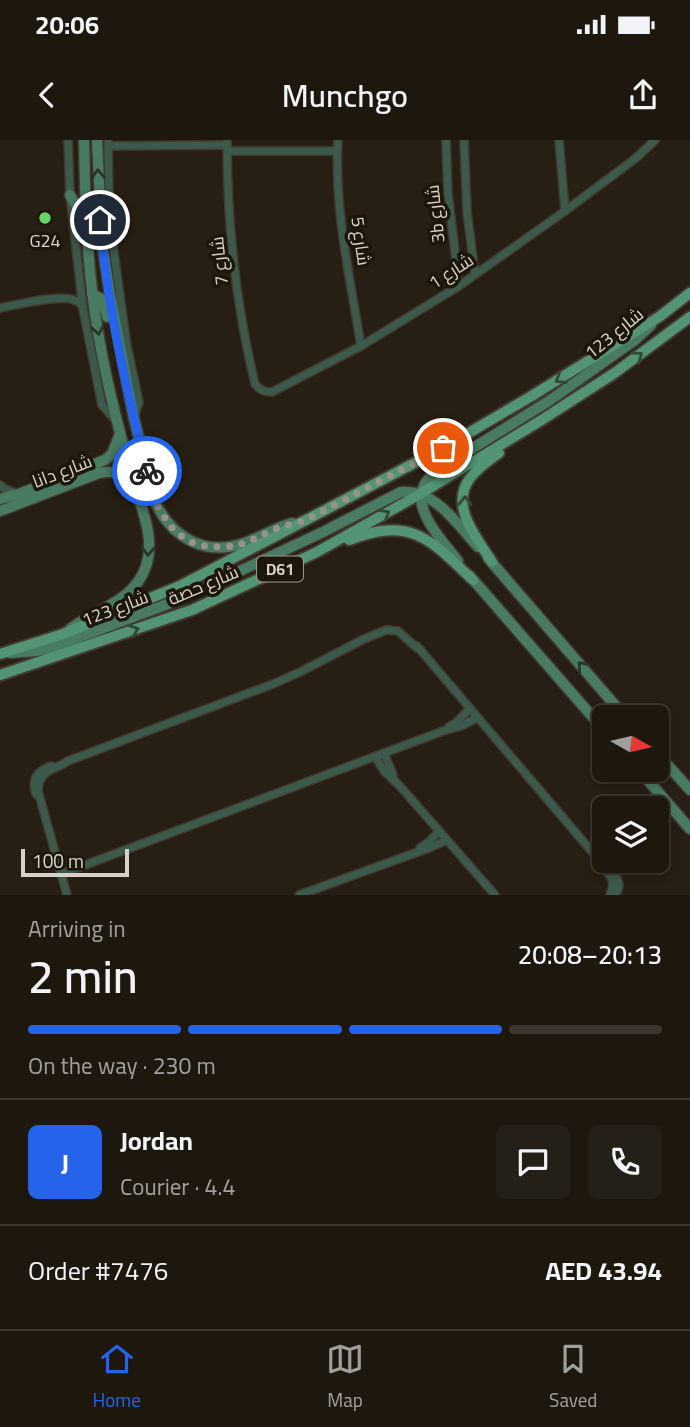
<!DOCTYPE html>
<html lang="en">
<head>
<meta charset="utf-8">
<style>
  body { margin:0; font-family:Georgia,Cairo,serif; background:#252017; color:#f1f3f6; height:100vh; display:flex; flex-direction:column; font-size:26px; white-space:nowrap }
  * { box-sizing:border-box; margin:0 }
  p { font-size:23px; color:#a09f9e }
  .icon { flex:none; width:38px; height:38px; fill:none; stroke:currentColor; stroke-width:2; stroke-linecap:round; stroke-linejoin:round }
  .map { position:relative; height:755px; overflow:hidden }
  .details { display:flex; flex-direction:column; background:#1d170e; flex:1 }
  .details>* { flex:none }
  .needle { width:46px; rotate:98deg }
  .controls { position:absolute; left:592px; top:565px; display:grid; gap:14px }
  .controls a { display:grid; place-items:center; width:77px; height:77px; border-radius:10px; background:#1d170e; box-shadow:0 4px 10px #0003,0 0 0 2px #3b362e; font-size:35px }
  .scale { position:absolute; left:21px; bottom:18px; width:108px; box-sizing:border-box; padding-left:7px; border:4px solid #d7d1c9; border-top:0; font-size:19px; line-height:24px; white-space:nowrap; color:#d7d1c9; -webkit-text-stroke:5px #1d160a; paint-order:stroke }
  .pin { position:absolute; display:grid; place-items:center; width:60px; height:60px; color:#fff; margin:-30px; border:4px solid #fff; border-radius:50%; box-shadow:0 2px 7px #0007 }
  .courier { position:absolute; display:grid; place-items:center; width:70px; height:70px; margin:-35px; border:5px solid #2563eb; border-radius:50%; background:#fff; color:#222; box-shadow:0 2px 9px #0007 }
  .headline em { font-style:normal; font-weight:600 }
  .headline div { display:flex; flex-direction:column-reverse }
  .headline { display:flex; align-items:center; justify-content:space-between; height:119px; padding:0 28px }
  h1 { font-size:46px; font-weight:600; line-height:52px }
  .bar { display:grid; grid-template-columns:repeat(4,1fr); gap:10px 7px; align-content:center; height:84px; padding:0 28px }
  .bar i { height:9px; border-radius:5px; background:#3b362e }
  .bar .active { background:#2563eb }
  .bar p { grid-column:span 4 }
  .line { display:flex; align-items:center; gap:18px; padding:0 28px; border-top:2px solid #3b362e }
  .line div { flex:1 }
  .round { display:grid; place-items:center; flex:none; width:74px; height:74px; border-radius:10px; background:#252017 }
  .status { display:flex; justify-content:space-between; align-items:center; height:49px; padding:0 35px; background:#1d170e; direction:ltr }
  .status svg { height:19px; fill:currentColor }
  header { display:flex; justify-content:space-between; align-items:center; height:91px; padding:0 28px; background:#1d170e; font-size:32px; font-weight:600 }
  .dock { display:flex; justify-content:space-around; align-items:center; height:98px; border-top:2px solid #3b362e; background:#1d170e; font-size:19px; color:#a09f9e }
  .dock a { display:grid; justify-items:center; gap:4px }
  .dock .active { color:#2563eb }
  .map>svg:first-child { display:block }
</style>
</head>
<body>
<div class="status"><b>20:06</b><svg viewBox="0 0 49 12"><path d="M0 12V9h3v3zM5 12V6h3v6zM10 12V3h3v9zM15 12V0h3v12zM26 1h20v11H26zM47 4h2v5h-2z"/></svg></div>
<header><svg class="icon" aria-label="back" viewBox="0 0 24 24"><path d="M15 5l-7 7 7 7"/></svg>Munchgo<svg class="icon" aria-label="share" viewBox="0 0 24 24"><path d="M12 15V3M7 8l5-5 5 5M5 13v7h14v-7"/></svg></header>
<div class="map">
<svg width="690" height="755" viewBox="0 0 690 755">
  <rect width="100%" height="100%" fill="#271f13"/>
  <g fill="none" stroke-linecap="round" stroke-linejoin="round">
    <g stroke="#433b30" stroke-width="10">
      <g id="street">
        <polyline points="68,0 70,55 83,169 102,265 116,281"/>
        <polyline points="108,0 109,57 113,106 127,206 139,262 134,278"/>
        <path d="M227,0C227,81 236,165 255,244C260,250 264,252 272,252L361,206L459,146L565,71L636,18L655,0"/>
        <path d="M338,0C334,69 350,138 361,206"/>
        <polyline points="446,0 448,53 459,146"/>
        <polyline points="464,0 467,72 475,134"/>
        <polyline points="559,0 565,71"/>
        <polyline points="108,6 227,5"/>
        <polyline points="227,11 337,11"/>
        <path d="M0,168C16,165 60,154 74,160C80,162 79,163 83,167"/>
        <polyline points="0,345 5,349 18,354"/>
        <path d="M417,506L599,720C606,734 618,737 610,755"/>
        <polyline points="449,587 457,582 469,569"/>
        <polyline points="384,613 393,635"/>
        <polyline points="375,617 385,632 399,645 495,755"/>
        <path d="M36,654C31,639 37,631 51,626"/>
        <polyline points="420,708 430,701 439,691"/>
        <path d="M610,729C617,738 623,744 615,755"/>
        <polyline points="61,734 443,591 461,586 477,578"/>
        <path d="M67,755L38,651C39,629 53,631 68,621L273,544L300,532L364,499L386,490L398,491L417,508"/>
        <polyline points="299,755 429,708 447,700"/>
      </g>
    </g>
    <g stroke="#433b30" stroke-width="13">
      <g id="secondary">
        <path d="M97,0L102,104L110,154L134,279L156,364C174,400 208,417 247,402C262,396 276,388 292,383"/>
        <polyline points="70,55 85,82"/>
        <polyline points="92,154 102,159 107,177"/>
        <polyline points="0,359 19,354 105,320 112,314 120,294"/>
        <path d="M0,371L99,333C113,330 122,334 133,343"/>
        <polyline points="488,418 626,578"/>
        <path d="M458,421C445,404 413,371 423,348C426,339 434,334 441,328L549,261L635,200L651,185"/>
        <polyline points="469,435 604,590"/>
        <path d="M70,489C96,469 135,461 146,426C156,397 140,365 132,338C115,276 99,213 92,150C86,100 85,50 84,0"/>
        <path d="M10,513L36,511L51,508L178,460L323,392L401,352C434,348 459,386 478,407"/>
        <polyline points="656,612 690,650"/>
        <polyline points="639,630 690,689"/>
      </g>
    </g>
    <g stroke="#433b30" stroke-width="14">
      <g id="primary">
        <path d="M349,400C411,376 430,399 473,440"/>
        <path d="M492,422C477,398 449,366 470,338C478,328 489,320 499,313"/>
        <polyline points="0,514 63,494 180,446 306,380 443,308 530,257 659,177 690,153"/>
        <polyline points="0,535 192,470 317,412 420,354 540,281 616,232 690,177"/>
      </g>
    </g>
    <use href="#street" stroke="#3c5a4b" stroke-width="7"/>
    <use href="#secondary" stroke="#497b62" stroke-width="10"/>
    <use href="#primary" stroke="#529474" stroke-width="10"/>
  </g>
  <defs><path id="oneway-chevron" d="M-2-3.5L2.5 0L-2 3.5" fill="none" stroke-width="1.6" stroke-linecap="round" stroke-linejoin="round" transform="scale(1.75)"/></defs>
  <g stroke="#2a3424">
    <use href="#oneway-chevron" transform="translate(98 34) rotate(-92)"/>
    <use href="#oneway-chevron" transform="translate(98 190) rotate(81)"/>
    <use href="#oneway-chevron" transform="translate(148 411) rotate(93)"/>
    <use href="#oneway-chevron" transform="translate(582 526) rotate(-131)"/>
  </g>
  <g stroke="#324834">
    <use href="#oneway-chevron" transform="translate(638 216) rotate(-36)"/>
    <use href="#oneway-chevron" transform="translate(560 239) rotate(148)"/>
    <use href="#oneway-chevron" transform="translate(465 361) rotate(-89)"/>
    <use href="#oneway-chevron" transform="translate(385 374) rotate(-29)"/>
    <use href="#oneway-chevron" transform="translate(134 490) rotate(-19)"/>
  </g>
  <g fill="none" stroke-linecap="round" stroke-linejoin="round">
    <polyline stroke="#999389" stroke-width="7" stroke-dasharray="0 12.6" points="147,331 156,364 170,386 180,395 191,402 205,406 220,407 234,406 248,402 275,389 306,380 443,308"/>
    <path stroke="#2563eb" stroke-width="9" d="M100,80C107,164 126,249 147,331"/>
  </g>
  <circle fill="#68d465" stroke="#1d160a" stroke-width="2.5" cx="45" cy="78" r="7"/>
  <g text-anchor="middle" dominant-baseline="central" stroke-width="7" stroke-linejoin="round" paint-order="stroke">
    <rect fill="#1d160a" stroke="#9f9990" stroke-width="2" x="257" y="416.5" width="46" height="25" rx="5"/>
    <g font-size="16" font-weight="bold" fill="#d7d1c9">
      <text x="280" y="429">D61</text>
    </g>
    <g font-size="18" fill="#d7d1c9" stroke="#1d160a">
      <text transform="translate(435 74) rotate(-96)">3b شارع</text>
      <text transform="translate(361 101) rotate(82)">شارع 5</text>
      <text transform="translate(219 121) rotate(-96)">شارع 7</text>
      <text transform="translate(451 131) rotate(-33)">شارع 1</text>
      <text transform="translate(614 193) rotate(-39)">شارع 123</text>
      <text transform="translate(62 331) rotate(-21)">شارع دانا</text>
      <text transform="translate(203 445) rotate(-23)">شارع حصة</text>
      <text transform="translate(115 468) rotate(-21)">شارع 123</text>
    </g>
    <g font-size="18" fill="#d7d1c9" stroke="#1d160a">
      <text x="45" y="100">G24</text>
    </g>
  </g>
</svg>
<div class="controls">
<a><svg class="needle" viewBox="-14 -14 28 28"><path d="M0-13l5 13h-10z" fill="#e53935"/><path d="M0 13l5-13h-10z" fill="#a09f9e"/></svg></a>
<a><svg class="icon" aria-label="layers" viewBox="0 0 24 24"><path d="M12 4l9 5-9 5-9-5zM3 14l9 5 9-5"/></svg></a>
</div>
<div class="scale">100 m</div>
<div class="pin" style="left:443px;top:308px;background:#ea580c"><svg class="icon" aria-label="bag" viewBox="0 0 24 24"><path d="M5 8h14l-1 12H6zM9 8a3 3 0 0 1 6 0"/></svg></div>
<div class="pin" style="left:100px;top:80px;background:#1f2937"><svg class="icon" aria-label="home" viewBox="0 0 24 24"><path d="M3 11l9-7 9 7M6 9v11h12V9"/></svg></div>
<div class="courier" style="left:147px;top:331px"><svg class="icon" aria-label="bike" viewBox="0 0 24 24"><circle cx="6" cy="16" r="4"/><circle cx="18" cy="16" r="4"/><path d="M6 16l4-8h5l3 8M10 8l3 8H6M13 5h3"/></svg></div>
</div>
<section class="details">
<div class="headline"><div><h1>2 min</h1><p>Arriving in</p></div><em>20:08–20:13</em></div>
<div class="bar"><i class="active"></i><i class="active"></i><i class="active"></i><i></i><p>On the way · 230 m</p></div>
<div class="line" style="height:126px"><b class="round" style="background:#2563eb;color:#fff">J</b><div><b>Jordan</b><p>Courier · 4.4</p></div><a class="round"><svg class="icon" aria-label="chat" viewBox="0 0 24 24"><path d="M4 5h16v11H9l-5 4z"/></svg></a><a class="round"><svg class="icon" aria-label="phone" viewBox="0 0 24 24"><path d="M5 4h4l2 5-3 2q2 4 5 5l2-3 5 2v4C11 20 4 13 5 4z"/></svg></a></div>
<div class="line" style="height:91px"><div>Order #7476</div><b>AED 43.94</b></div>
</section>
<nav class="dock">
<a class="active"><svg class="icon" aria-label="home" viewBox="0 0 24 24"><path d="M3 11l9-7 9 7M6 9v11h12V9"/></svg>Home</a>
<a><svg class="icon" aria-label="map" viewBox="0 0 24 24"><path d="M3 6l6-2 6 2 6-2v14l-6 2-6-2-6 2zM9 4v14M15 6v14"/></svg>Map</a>
<a><svg class="icon" aria-label="saved" viewBox="0 0 24 24"><path d="M7 4h10v16l-5-4-5 4z"/></svg>Saved</a>
</nav>
</body>
</html>
